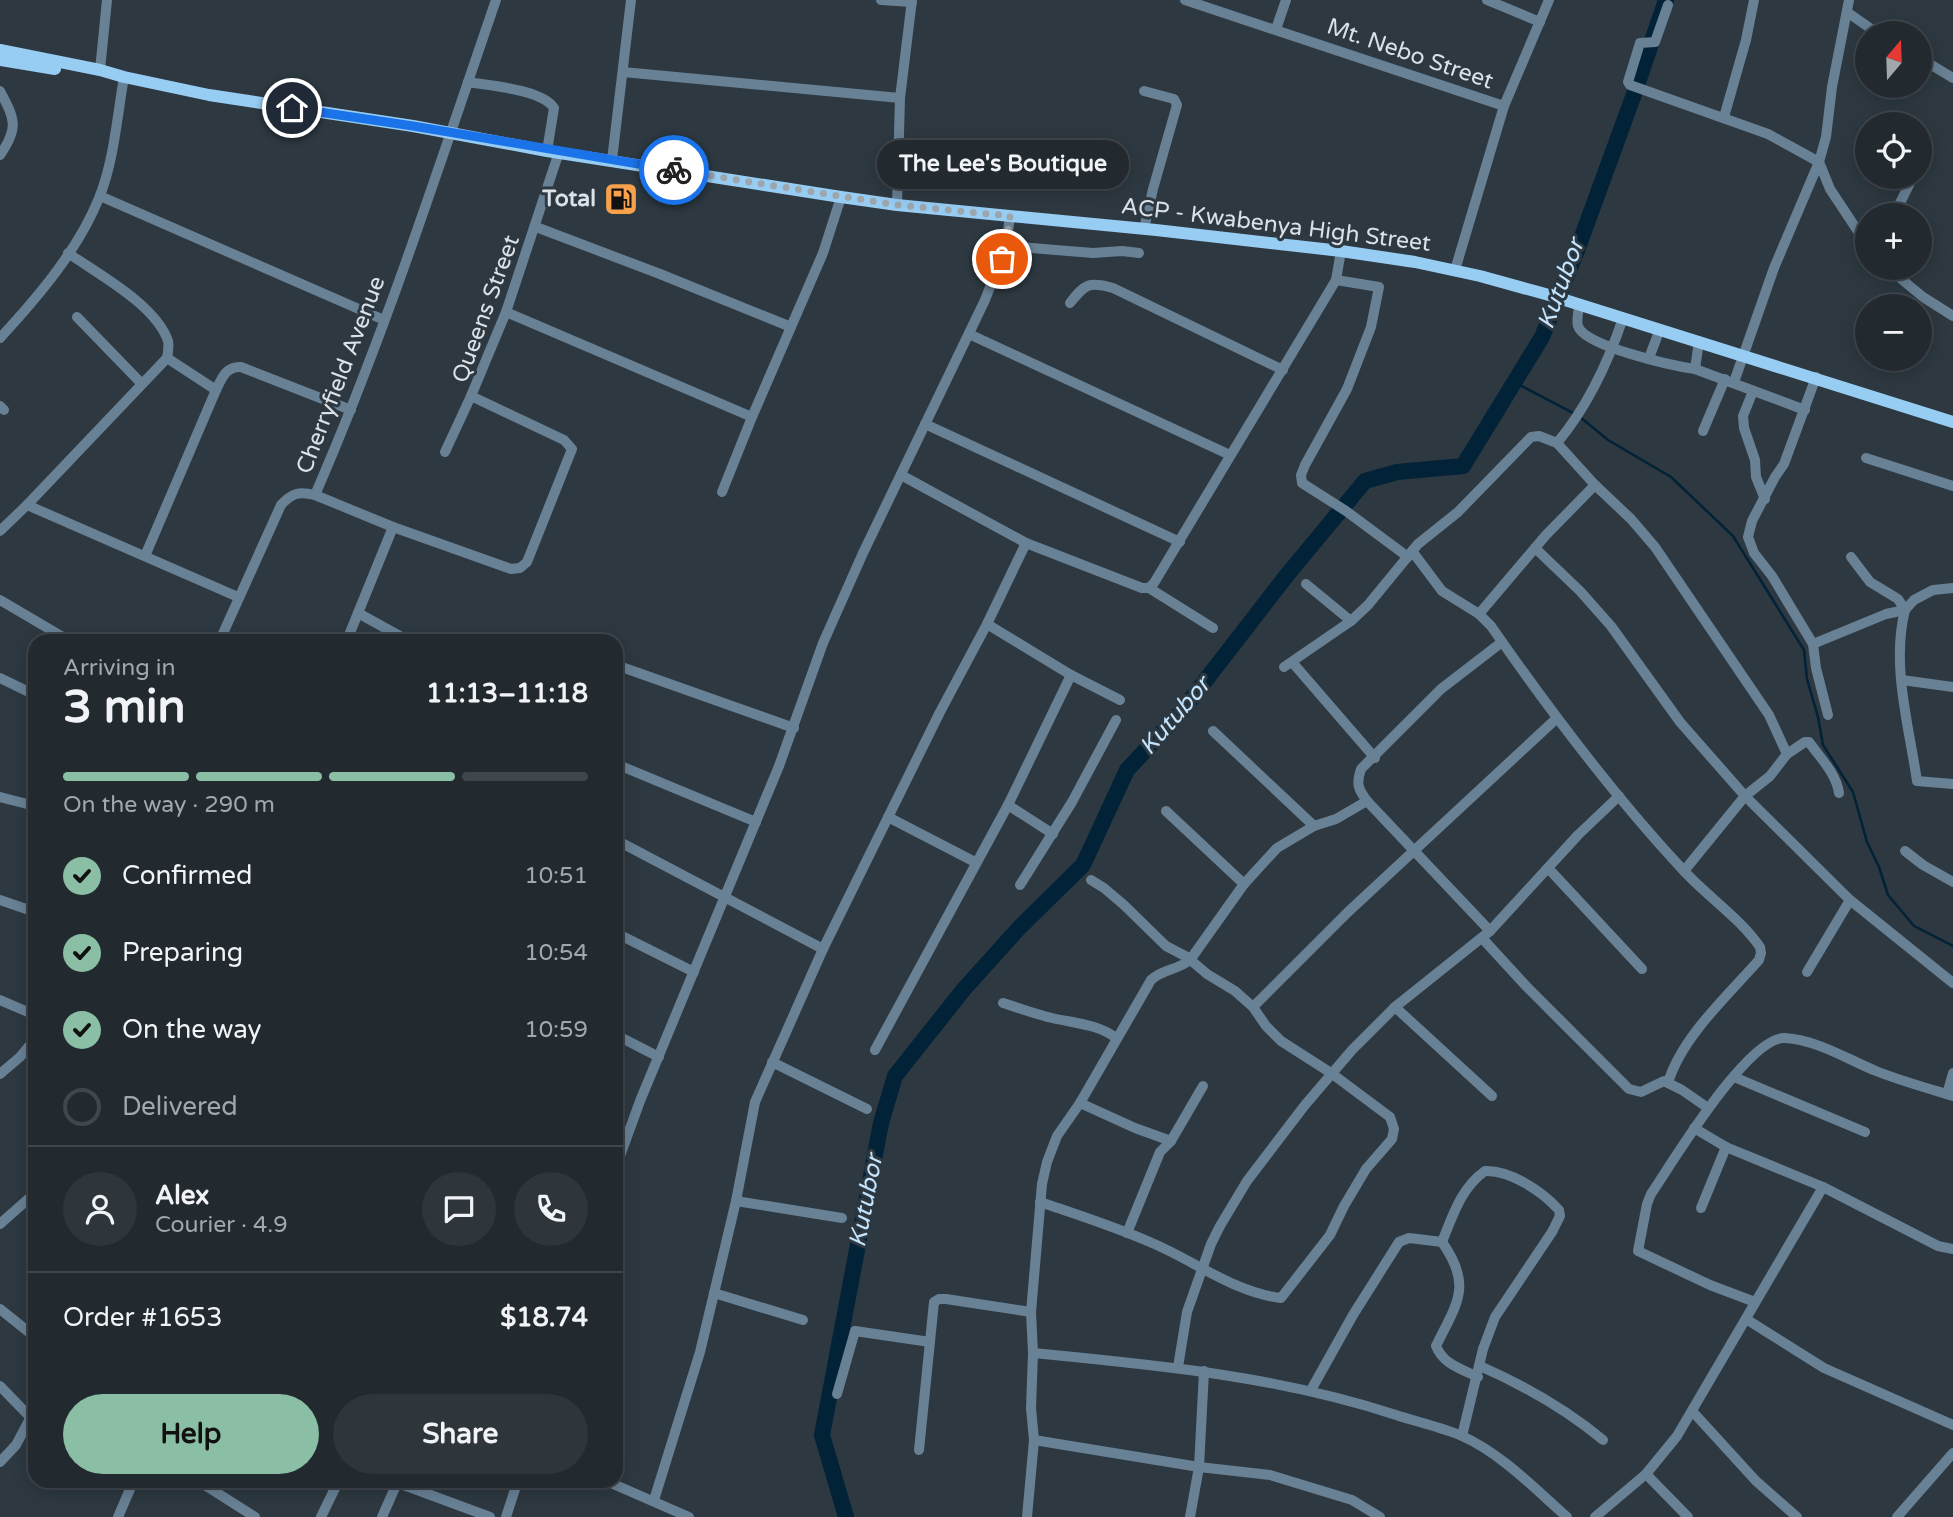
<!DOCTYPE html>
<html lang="en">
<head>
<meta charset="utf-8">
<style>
  body { margin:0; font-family:"Varela Round",sans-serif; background:#2e363c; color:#f1f3f6; height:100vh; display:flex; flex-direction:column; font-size:26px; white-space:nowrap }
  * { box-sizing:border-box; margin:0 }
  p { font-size:23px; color:#a2a7ab }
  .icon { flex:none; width:38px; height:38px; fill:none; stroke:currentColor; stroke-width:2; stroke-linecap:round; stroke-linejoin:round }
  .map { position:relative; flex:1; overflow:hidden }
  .details { position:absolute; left:28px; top:634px; width:595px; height:854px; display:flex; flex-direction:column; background:#222a30; border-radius:21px; box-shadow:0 4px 18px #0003,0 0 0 2px #3f464c }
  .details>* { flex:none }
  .needle { width:46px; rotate:19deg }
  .controls { position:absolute; left:1855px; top:21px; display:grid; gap:14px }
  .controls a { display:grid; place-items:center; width:77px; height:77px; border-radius:50%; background:#222a30; box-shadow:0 4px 18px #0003,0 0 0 2px #3f464c; font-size:35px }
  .pin { position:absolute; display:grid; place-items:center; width:60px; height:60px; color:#fff; margin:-30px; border:4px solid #fff; border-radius:50%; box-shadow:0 2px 7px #0007 }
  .courier { position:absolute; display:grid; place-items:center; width:70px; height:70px; margin:-35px; border:5px solid #1a73e8; border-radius:50%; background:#fff; color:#222; box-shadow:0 2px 9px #0007 }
  .bubble { position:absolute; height:49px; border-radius:24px; background:#222a30; box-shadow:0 4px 18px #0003,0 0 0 2px #3f464c; font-size:23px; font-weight:800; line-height:49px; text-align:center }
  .headline em { font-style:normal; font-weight:800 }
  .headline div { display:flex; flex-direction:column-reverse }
  .headline { display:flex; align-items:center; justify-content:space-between; height:119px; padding:0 35px }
  h1 { font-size:46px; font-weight:800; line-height:52px }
  .bar { display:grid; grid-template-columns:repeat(4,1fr); gap:10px 7px; align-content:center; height:84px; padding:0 35px }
  .bar i { height:9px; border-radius:5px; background:#3f464c }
  .bar .current { background:#8abfa5 }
  .bar p { grid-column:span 4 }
  .line { display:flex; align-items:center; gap:18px; padding:0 35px; border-top:2px solid #3f464c }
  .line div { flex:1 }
  .round { display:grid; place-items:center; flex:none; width:74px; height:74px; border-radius:37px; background:#2e363c }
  ol { padding:0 35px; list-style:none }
  li { display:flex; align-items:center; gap:21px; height:77px }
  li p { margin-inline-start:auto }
  li .icon { padding:7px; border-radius:50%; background:#8abfa5; color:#111; stroke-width:4 }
  li:last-child { color:#a2a7ab }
  li i { width:38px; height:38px; border:4px solid #3f464c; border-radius:50% }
  .action { display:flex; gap:14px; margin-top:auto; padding:14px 35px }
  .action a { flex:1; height:80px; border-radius:42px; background:#8abfa5; color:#111; font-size:28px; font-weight:800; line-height:80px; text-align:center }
  .action a+a { background:#2e363c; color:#f1f3f6 }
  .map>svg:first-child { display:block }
</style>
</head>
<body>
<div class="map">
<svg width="1953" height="1517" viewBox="0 0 1953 1517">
  <rect width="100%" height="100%" fill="#2d3840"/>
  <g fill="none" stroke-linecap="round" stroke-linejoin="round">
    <g stroke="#012237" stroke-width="2.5">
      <polyline points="1514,382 1575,414"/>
      <polyline points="1580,417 1608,440 1671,477 1733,536 1804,650 1807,679 1818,717 1823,745 1853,792 1867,842 1879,867 1888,895 1914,926 1953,946"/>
    </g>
    <polyline stroke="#012237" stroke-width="16" points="846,1517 822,1435 881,1123 895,1076 964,989 1019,928 1083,865 1127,770 1181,712 1287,575 1365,481 1397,472 1463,466 1542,337 1576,253 1633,97 1666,0"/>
    <g stroke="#688195" stroke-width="10">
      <polyline points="881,0 912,2"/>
      <polyline points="1185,0 1504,106"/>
      <polyline points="1487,0 1540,22"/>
      <polyline points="1668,5 1655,42 1640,43 1628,82 1630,85 1768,134 1819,162 1830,189 1867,245"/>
      <polyline points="1847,12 1877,33"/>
      <polyline points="1276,29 1286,0"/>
      <polyline points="1920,58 1953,78"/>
      <polyline points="100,70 107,0"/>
      <polyline points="623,72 900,98"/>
      <path d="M468,82C490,86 541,89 554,108L547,151"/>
      <path d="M0,91C15,119 19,128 0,155"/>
      <polyline points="1724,117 1746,40 1754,0"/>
      <polyline points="612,160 631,0"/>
      <polyline points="100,196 384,320"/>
      <polyline points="897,205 900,98 912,0"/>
      <polyline points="1894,215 1913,177"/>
      <polyline points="1144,229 1153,189 1177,105 1174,99 1144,91"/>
      <polyline points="1006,246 1093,253 1122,251 1139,253"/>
      <path d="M68,253C98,274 156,305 168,341C169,346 168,353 167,358"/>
      <polyline points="1888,268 1923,297 1953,316"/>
      <polyline points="1455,270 1504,106 1549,0"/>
      <polyline points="1336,280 1379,287 1371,327 1347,389 1305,465 1301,475 1302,483 1346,511 1408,557"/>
      <path d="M1070,303C1085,284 1089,281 1113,288L1283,370"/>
      <path d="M1579,304C1579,311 1576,320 1578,326C1583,346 1674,366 1695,369L1699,341"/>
      <polyline points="506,312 752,417 791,327 660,274 536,227"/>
      <polyline points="77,317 141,383"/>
      <polyline points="791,327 823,253 841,197"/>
      <polyline points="969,334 1230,455"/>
      <path d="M0,338C38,297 78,250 99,198C114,161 117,117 124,77"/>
      <polyline points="1649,358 1660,329"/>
      <polyline points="1695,369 1805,410"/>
      <polyline points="1816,377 1784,464 1775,477 1752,521 1748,537 1754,553 1772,576 1813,644 1816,668 1828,715"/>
      <polyline points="1734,382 1774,268 1819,162 1826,137 1832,87 1849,0"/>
      <polyline points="1753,391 1743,416 1744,428 1755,460 1756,477 1765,499"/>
      <polyline points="0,406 4,410"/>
      <polyline points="925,424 1180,542"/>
      <polyline points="1703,431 1725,379"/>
      <path d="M1557,443C1588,406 1608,363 1623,318"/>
      <polyline points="445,452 471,396"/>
      <polyline points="1866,458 1953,486"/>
      <polyline points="901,475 1026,543 1142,588 1149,588 1213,628"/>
      <polyline points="722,492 752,417"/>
      <polyline points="315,495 393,527 511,569 520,568 527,562 572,449 564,440 471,396 506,312 559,152"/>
      <polyline points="27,505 167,358 216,390"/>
      <polyline points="0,531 27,505 238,597"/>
      <polyline points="1535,548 1580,591 1611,626 1680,722 1745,796 1850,900 1953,983"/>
      <path d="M1412,551L1442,591L1479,614L1491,626C1550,711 1613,795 1684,871C1708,897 1740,918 1760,947L1761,953L1759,960C1728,995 1681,1038 1668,1083"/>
      <path d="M145,556L216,390C222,378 226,366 241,367L351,410"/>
      <path d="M1851,557L1870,582L1898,599L1905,610C1891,665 1909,726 1917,781L1953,784"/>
      <polyline points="1306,584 1351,621"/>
      <polyline points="1149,588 1154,583 1336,280 1341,251"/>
      <polyline points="0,600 68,640"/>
      <polyline points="358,613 407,640"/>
      <polyline points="1479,614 1546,535 1595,485"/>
      <polyline points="987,624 1071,675 1120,700"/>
      <path d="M220,640L281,505C292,493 299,491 315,495C385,334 439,166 496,0"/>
      <polyline points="347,640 393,527"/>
      <polyline points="1813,644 1886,614 1905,610 1914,600 1933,590 1953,588"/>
      <polyline points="1292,662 1375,758"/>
      <polyline points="616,665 794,728"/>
      <polyline points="1284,667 1351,621 1368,605 1418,544 1458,512 1531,437 1539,436 1557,443 1595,485 1631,519 1655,547 1769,715 1787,754"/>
      <polyline points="0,678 35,695"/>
      <polyline points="1902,680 1953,687"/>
      <polyline points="1213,731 1314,826"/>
      <polyline points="616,764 756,822"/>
      <polyline points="0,797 35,806"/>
      <polyline points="1008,805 1053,834"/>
      <polyline points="1166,811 1244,884"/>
      <polyline points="888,817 975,862"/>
      <polyline points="616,840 823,949"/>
      <polyline points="1905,851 1923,865 1953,882"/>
      <polyline points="1548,868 1642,969"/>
      <path d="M1684,871L1745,796L1770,776L1787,754L1805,742H1809C1821,759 1836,773 1839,793"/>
      <polyline points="1020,885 1072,802 1116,720"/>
      <polyline points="0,900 35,912"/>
      <path d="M1490,931L1367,801C1358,789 1356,784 1361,769L1441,689L1502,642"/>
      <polyline points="616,933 694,972"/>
      <polyline points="1482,938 1527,987 1629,1089 1641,1092 1664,1081 1682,1090 1708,1108"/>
      <polyline points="1807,972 1850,900"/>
      <polyline points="0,1000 35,1015"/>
      <path d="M1003,1003C1019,1008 1035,1014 1052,1018C1073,1023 1098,1024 1116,1038"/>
      <polyline points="1253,1007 1348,912 1557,718"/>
      <polyline points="1395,1007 1492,1096"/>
      <polyline points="616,1035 659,1057"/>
      <polyline points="875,1050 1008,805 1071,675"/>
      <polyline points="772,1062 867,1109"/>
      <polyline points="0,1074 20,1057 35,1039"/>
      <polyline points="1734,1077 1865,1132"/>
      <polyline points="1947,1094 1953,1073"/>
      <polyline points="1080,1103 1135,1128 1171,1141"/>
      <polyline points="1694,1128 1726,1147 1823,1187 1938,1246 1953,1249"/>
      <polyline points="616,1167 640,1101 779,766 823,643 863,553 985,300 1006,246 1010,216"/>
      <polyline points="736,1201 842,1218"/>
      <path d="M1040,1202C1078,1215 1116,1227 1152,1243C1193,1260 1235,1293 1281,1298L1330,1235L1344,1206L1366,1169L1392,1139L1394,1129L1390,1117L1331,1073L1281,1041L1266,1026L1253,1007L1235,991L1207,974L1187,957L1166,946L1124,905L1104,888L1091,880"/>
      <polyline points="1701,1208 1726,1147"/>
      <polyline points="0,1224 35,1193"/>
      <polyline points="1127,1233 1160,1152 1171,1141 1203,1086"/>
      <path d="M1442,1242C1453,1215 1461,1188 1485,1171C1510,1170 1542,1191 1559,1210L1560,1216L1552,1232L1495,1317L1483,1349L1462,1436"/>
      <polyline points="714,1293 803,1320"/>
      <path d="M1755,1302L1710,1285L1638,1251L1647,1204L1651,1194C1672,1163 1748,1036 1785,1038C1817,1040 1847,1059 1876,1071C1901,1081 1927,1088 1953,1096"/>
      <polyline points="0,1309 35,1337"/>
      <polyline points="1746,1319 1824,1368 1953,1425"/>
      <path d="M1033,1353C1157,1365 1277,1376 1396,1415C1417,1422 1441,1427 1462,1436C1502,1454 1535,1489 1567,1517"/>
      <path d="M1480,1366C1523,1385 1567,1410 1603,1440"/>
      <polyline points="1178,1367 1187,1312 1211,1244 1220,1226 1247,1181 1305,1105 1352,1050 1395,1007 1490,931 1578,835 1619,796"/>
      <polyline points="0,1386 31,1418"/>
      <path d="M1311,1390L1353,1315L1399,1242L1409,1238L1442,1242C1473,1286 1457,1303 1436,1346C1443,1364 1461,1369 1478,1377"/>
      <polyline points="837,1394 855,1331 930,1342"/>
      <polyline points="1693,1412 1756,1481 1797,1517"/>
      <polyline points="1034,1440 1199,1467 1270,1475 1352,1500 1380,1517"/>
      <polyline points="919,1450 934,1302 939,1299 946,1299 1031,1312"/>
      <polyline points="0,1462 16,1445 35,1409"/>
      <polyline points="1646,1474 1688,1517"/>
      <polyline points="197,1480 255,1517"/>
      <polyline points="390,1480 490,1517"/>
      <polyline points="604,1480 689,1517"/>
      <polyline points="654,1500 700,1352 736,1201 755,1102 823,949 940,712 987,624 1026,543"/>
      <polyline points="118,1517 134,1480"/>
      <polyline points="321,1517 339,1480"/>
      <polyline points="382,1517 397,1483"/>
      <polyline points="506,1517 518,1480"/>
      <path d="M1027,1517L1034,1440L1031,1408L1033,1353L1031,1312L1042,1184L1047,1162L1057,1136L1080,1103L1151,980C1163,969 1178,970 1190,960L1244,884L1277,848L1314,826L1336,819L1367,801"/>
      <polyline points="1190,1517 1199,1467 1204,1371"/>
      <polyline points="1595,1517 1646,1474 1677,1436 1823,1187"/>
      <polyline points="1897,1517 1953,1453"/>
    </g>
    <g stroke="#97ccf3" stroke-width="12">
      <polyline points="0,50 100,70 124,77 209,95 413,126 547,151 841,197 897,205 1156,230 1341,251 1415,262 1480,276 1549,295 1953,422"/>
      <polyline points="0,60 55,69"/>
    </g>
  </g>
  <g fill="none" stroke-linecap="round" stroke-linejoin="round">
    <polyline stroke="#9da6ad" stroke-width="7" stroke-dasharray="0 12.6" points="674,170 897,205 1010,216 1006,246 1002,259"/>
    <polyline stroke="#1a73e8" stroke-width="9" points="292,108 413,126 674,170"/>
  </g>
  <defs>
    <g id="fuel-square" transform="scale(1.75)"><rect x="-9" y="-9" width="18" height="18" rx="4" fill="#f9a04c" stroke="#2d3840"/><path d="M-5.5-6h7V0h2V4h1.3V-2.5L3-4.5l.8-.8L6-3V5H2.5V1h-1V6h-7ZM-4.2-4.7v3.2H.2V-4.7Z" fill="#111"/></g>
  </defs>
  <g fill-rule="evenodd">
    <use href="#fuel-square" x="621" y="199"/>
  </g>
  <g text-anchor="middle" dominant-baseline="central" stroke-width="6" stroke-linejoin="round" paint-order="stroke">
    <g font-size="23" fill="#dae1e7" stroke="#2d3840">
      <text transform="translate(1410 54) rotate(19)">Mt. Nebo Street</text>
      <text transform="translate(1276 225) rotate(7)">ACP - Kwabenya High Street</text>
      <text transform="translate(486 309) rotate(-70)">Queens Street</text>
      <text transform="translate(341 375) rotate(-69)">Cherryfield Avenue</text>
    </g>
    <g font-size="23" font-weight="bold" fill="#dae1e7" stroke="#2d3840" text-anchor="end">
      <text x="596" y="199">Total</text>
    </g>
    <g font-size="24" font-style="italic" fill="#c4e4fd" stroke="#2d3840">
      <text transform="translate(1561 284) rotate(-70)">Kutubor</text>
      <text transform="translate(1175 716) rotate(-49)">Kutubor</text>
      <text transform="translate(866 1201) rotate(-79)">Kutubor</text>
    </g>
  </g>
</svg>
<div class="controls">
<a><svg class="needle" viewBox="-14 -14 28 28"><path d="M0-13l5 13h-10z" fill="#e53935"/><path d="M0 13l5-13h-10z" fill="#a2a7ab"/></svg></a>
<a><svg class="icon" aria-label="locate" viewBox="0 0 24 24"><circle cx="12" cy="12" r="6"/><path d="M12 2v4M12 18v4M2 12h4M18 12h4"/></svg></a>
<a>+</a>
<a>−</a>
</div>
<div class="pin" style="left:1002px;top:259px;background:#ea580c"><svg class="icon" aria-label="bag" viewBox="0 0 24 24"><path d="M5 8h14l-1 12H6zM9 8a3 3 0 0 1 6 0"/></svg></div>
<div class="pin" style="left:292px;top:108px;background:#1f2937"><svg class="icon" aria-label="home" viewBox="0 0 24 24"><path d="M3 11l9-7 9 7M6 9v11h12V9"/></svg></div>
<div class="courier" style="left:674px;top:170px"><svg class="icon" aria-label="bike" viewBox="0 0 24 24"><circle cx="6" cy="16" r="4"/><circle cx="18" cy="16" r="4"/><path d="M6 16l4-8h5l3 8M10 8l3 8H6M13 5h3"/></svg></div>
<div class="bubble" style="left:877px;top:140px;width:252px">The Lee's Boutique</div>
<section class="details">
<div class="headline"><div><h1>3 min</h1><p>Arriving in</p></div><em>11:13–11:18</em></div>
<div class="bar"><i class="current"></i><i class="current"></i><i class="current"></i><i></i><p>On the way · 290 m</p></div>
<ol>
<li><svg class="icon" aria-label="check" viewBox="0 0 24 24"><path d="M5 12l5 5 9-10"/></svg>Confirmed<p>10:51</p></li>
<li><svg class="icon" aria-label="check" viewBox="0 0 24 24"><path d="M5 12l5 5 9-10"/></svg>Preparing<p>10:54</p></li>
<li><svg class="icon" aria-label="check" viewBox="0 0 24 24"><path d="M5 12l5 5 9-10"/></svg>On the way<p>10:59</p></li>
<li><i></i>Delivered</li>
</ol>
<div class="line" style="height:126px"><a class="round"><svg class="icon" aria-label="person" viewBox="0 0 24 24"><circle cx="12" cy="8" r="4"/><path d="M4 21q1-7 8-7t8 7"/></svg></a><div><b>Alex</b><p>Courier · 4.9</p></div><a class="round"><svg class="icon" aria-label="chat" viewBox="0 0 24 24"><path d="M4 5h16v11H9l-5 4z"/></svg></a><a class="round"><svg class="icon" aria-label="phone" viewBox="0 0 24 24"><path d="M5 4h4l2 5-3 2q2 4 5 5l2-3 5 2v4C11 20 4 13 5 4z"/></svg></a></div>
<div class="line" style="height:91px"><div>Order #1653</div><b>$18.74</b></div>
<div class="action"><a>Help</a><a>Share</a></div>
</section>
</div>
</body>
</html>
